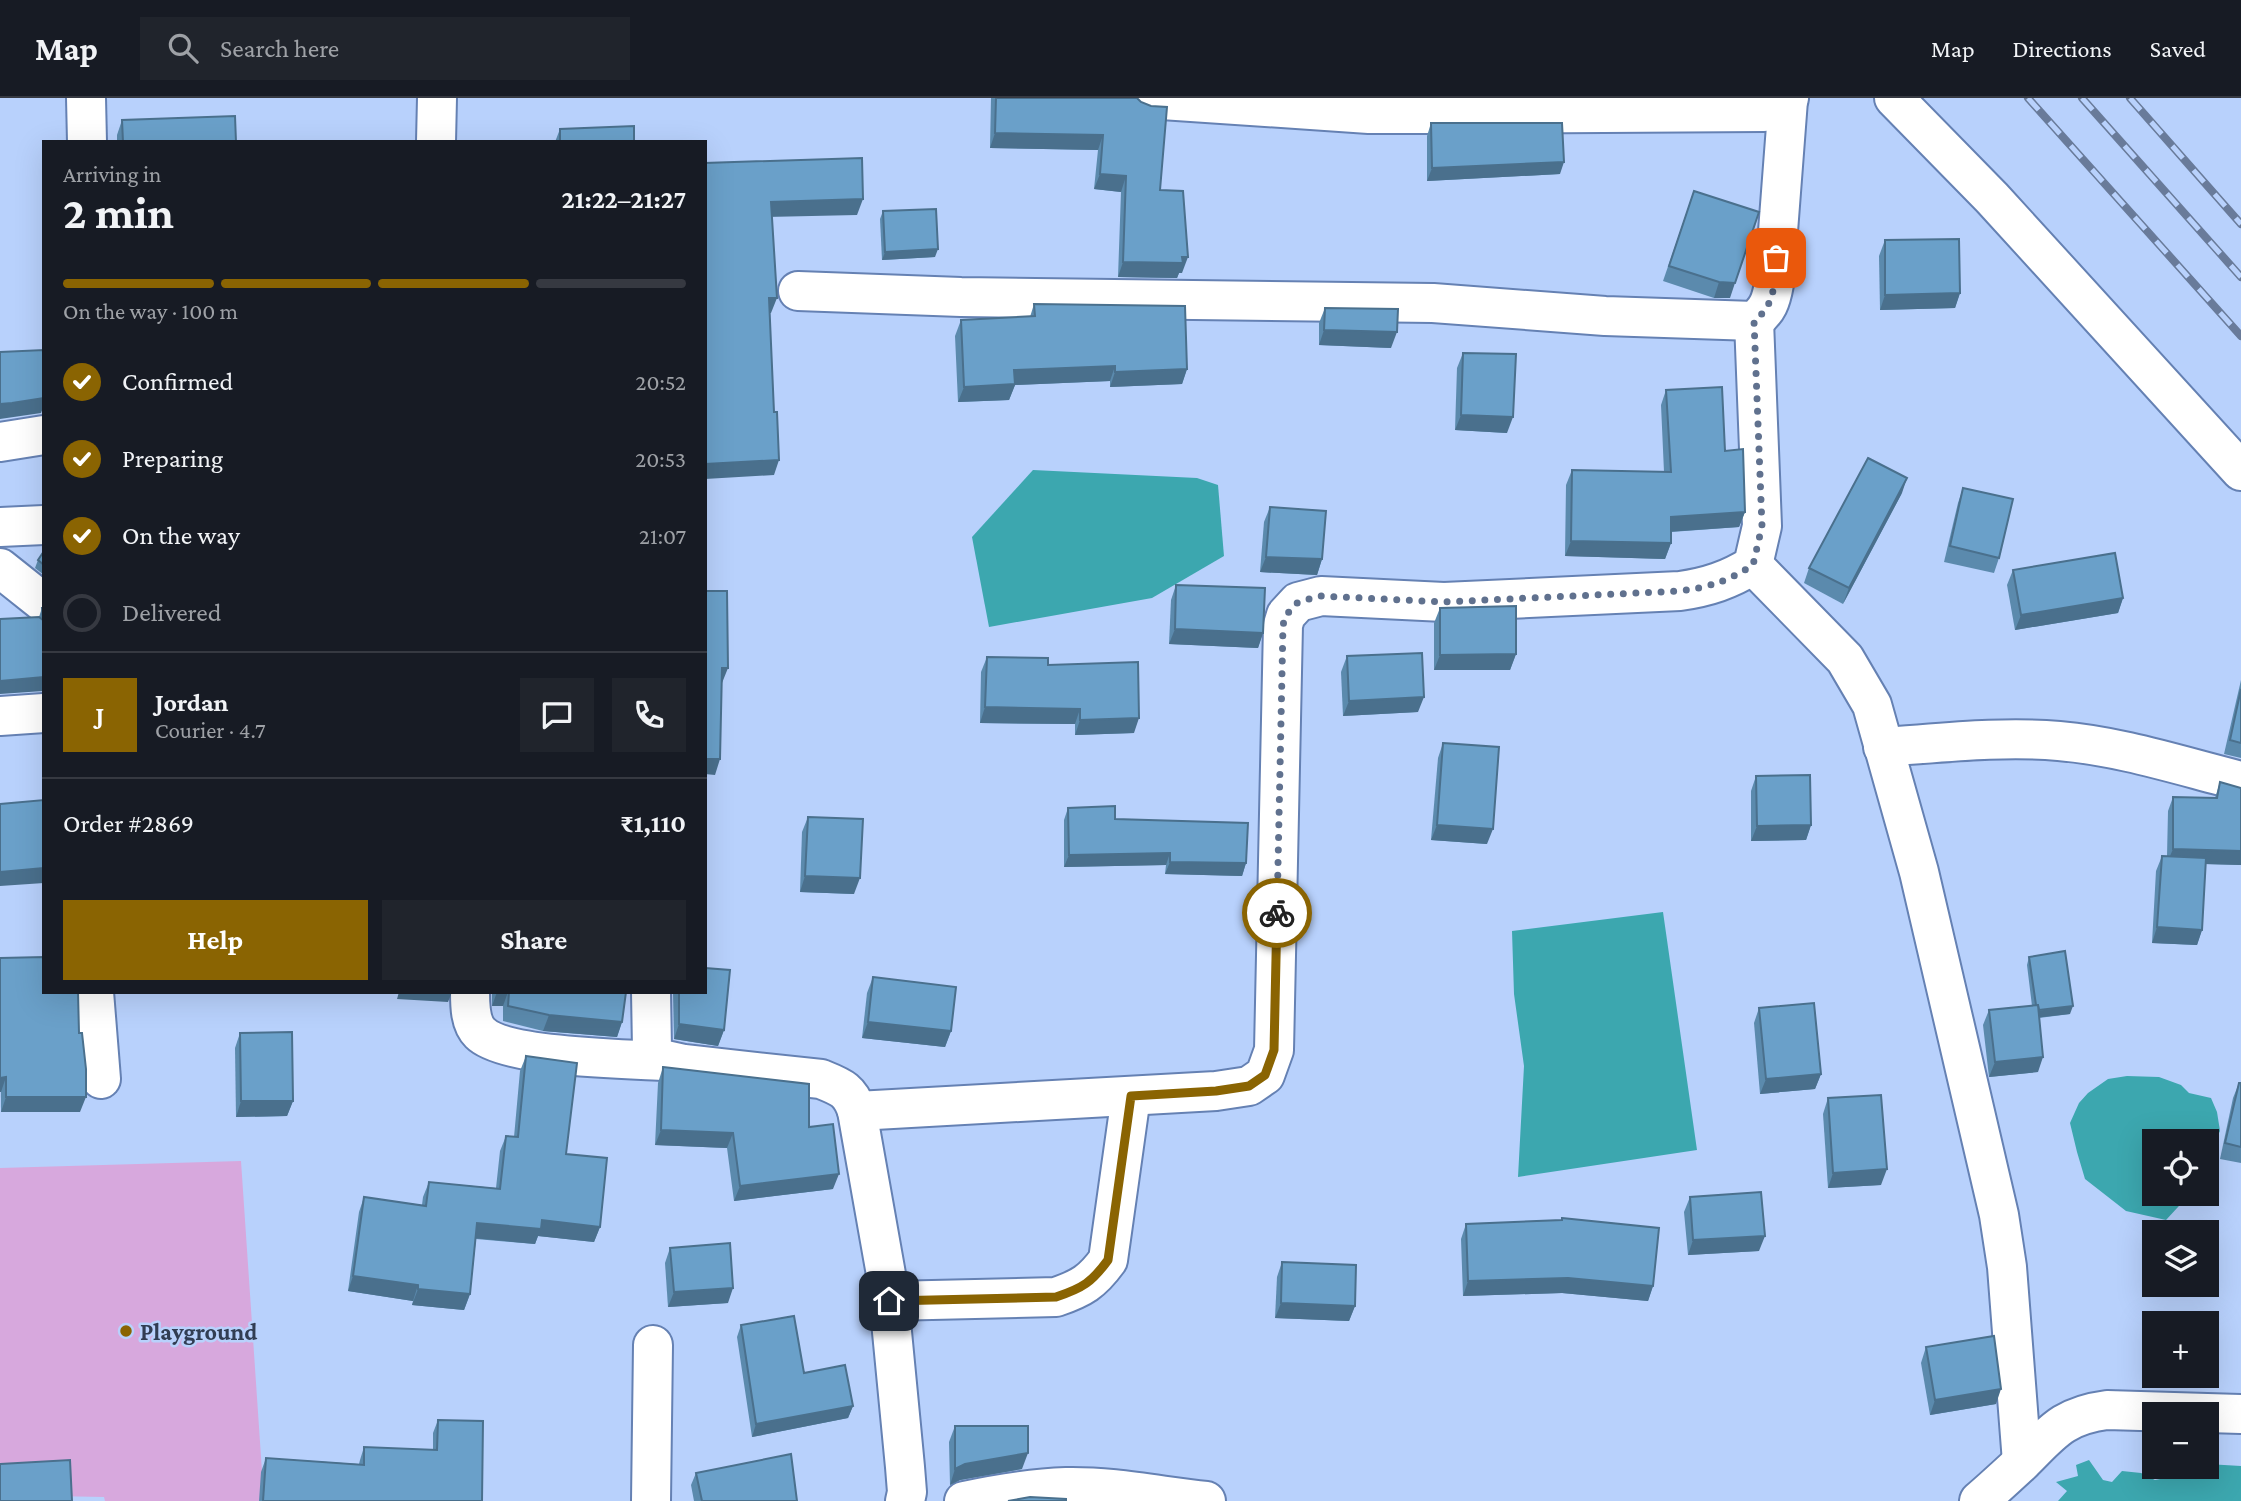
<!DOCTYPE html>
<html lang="en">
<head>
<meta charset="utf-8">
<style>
  body { margin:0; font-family:"Crimson Pro",serif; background:#20242c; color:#f1f3f6; height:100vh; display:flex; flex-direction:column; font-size:26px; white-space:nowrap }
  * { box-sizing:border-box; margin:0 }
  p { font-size:23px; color:#9ea1a6 }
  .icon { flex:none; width:38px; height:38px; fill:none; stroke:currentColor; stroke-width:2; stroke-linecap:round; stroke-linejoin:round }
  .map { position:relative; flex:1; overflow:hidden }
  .panel { position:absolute; left:42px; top:42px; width:665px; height:854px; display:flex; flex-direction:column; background:#171b24; border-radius:0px; box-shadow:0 7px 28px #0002 }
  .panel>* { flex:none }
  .buttons { position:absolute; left:2142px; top:1031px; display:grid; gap:14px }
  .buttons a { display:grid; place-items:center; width:77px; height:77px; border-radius:0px; background:#171b24; box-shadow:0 7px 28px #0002; font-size:35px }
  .pin { position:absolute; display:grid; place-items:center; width:60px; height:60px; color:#fff; margin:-30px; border-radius:14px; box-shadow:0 4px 10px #0006 }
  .courier { position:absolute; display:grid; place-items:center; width:70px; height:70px; margin:-35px; border:5px solid #8a6402; border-radius:50%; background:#fff; color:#222; box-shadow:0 2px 9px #0007 }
  .overview em { font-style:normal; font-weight:700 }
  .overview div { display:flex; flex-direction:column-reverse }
  .overview { display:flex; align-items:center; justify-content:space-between; height:119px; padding:0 21px }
  h1 { font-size:46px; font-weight:700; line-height:52px }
  .bar { display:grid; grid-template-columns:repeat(4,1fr); gap:10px 7px; align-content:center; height:84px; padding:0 21px }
  .bar i { height:9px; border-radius:5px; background:#363941 }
  .bar .on { background:#8a6402 }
  .bar p { grid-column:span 4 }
  .line { display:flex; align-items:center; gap:18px; padding:0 21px; border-top:2px solid #363941 }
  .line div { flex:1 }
  .round { display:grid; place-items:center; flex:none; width:74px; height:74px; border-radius:0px; background:#20242c }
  ol { padding:0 21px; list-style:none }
  li { display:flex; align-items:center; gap:21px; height:77px }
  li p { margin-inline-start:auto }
  li .icon { padding:7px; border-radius:50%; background:#8a6402; color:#fff; stroke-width:4 }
  li:last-child { color:#9ea1a6 }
  li i { width:38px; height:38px; border:4px solid #363941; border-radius:50% }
  .cta { display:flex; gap:14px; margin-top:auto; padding:14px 21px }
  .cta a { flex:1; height:80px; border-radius:0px; background:#8a6402; color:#fff; font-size:28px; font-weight:700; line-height:80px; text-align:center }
  .cta a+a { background:#20242c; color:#f1f3f6 }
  header { display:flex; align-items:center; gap:42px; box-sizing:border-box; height:98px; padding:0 35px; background:#171b24; border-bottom:2px solid #363941 }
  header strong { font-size:33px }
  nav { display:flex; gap:38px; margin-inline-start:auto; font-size:24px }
  .search { width:490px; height:63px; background:#20242c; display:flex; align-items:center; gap:18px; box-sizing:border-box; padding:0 24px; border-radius:0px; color:#9ea1a6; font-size:26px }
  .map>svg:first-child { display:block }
</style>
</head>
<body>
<header>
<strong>Map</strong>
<div class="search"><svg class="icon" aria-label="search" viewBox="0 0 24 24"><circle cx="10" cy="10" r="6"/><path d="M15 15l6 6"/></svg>Search here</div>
<nav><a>Map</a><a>Directions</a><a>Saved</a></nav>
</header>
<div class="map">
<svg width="2241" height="1403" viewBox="0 0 2241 1403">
  <rect width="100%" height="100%" fill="#b8d1fc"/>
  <polygon fill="#d7a8dd" points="241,1063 264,1403 105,1403 104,1399 0,1397 0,1070"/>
  <g fill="#3ca7af">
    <polygon points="1033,372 1197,380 1218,387 1224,458 1152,500 989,529 972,439"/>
    <polygon points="1663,814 1697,1052 1518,1079 1524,968 1514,896 1512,833"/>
    <polygon points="2127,978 2159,979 2181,987 2189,995 2211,1000 2217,1014 2220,1033 2211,1051 2207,1068 2207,1043 2154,1043 2154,1096 2190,1096 2166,1122 2126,1113 2085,1081 2077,1054 2070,1025 2079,1005 2088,995 2108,981"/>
    <polygon points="2089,1362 2103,1382 2112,1384 2122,1373 2141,1375 2155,1382 2176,1378 2179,1369 2207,1368 2207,1366 2241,1368 2241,1403 2058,1403 2067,1393 2056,1384 2078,1378 2076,1367"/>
  </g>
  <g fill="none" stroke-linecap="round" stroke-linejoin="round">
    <g stroke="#6581b3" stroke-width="42">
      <g id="street">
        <polyline points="86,0 87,44"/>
        <polyline points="1894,0 1992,100 2241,373"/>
        <polyline points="1147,1 1369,16 1419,16 1764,14 1777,10 1789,0"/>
        <polyline points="436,44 437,0"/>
        <path d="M798,193L961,199L1433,205L1605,218L1754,223C1768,212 1771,203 1774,186L1788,2"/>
        <polyline points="0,344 44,337"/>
        <polyline points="0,429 44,427"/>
        <polyline points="1753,467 1845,561 1872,607 1919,774 1999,1117 2007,1169 2022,1364"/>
        <polyline points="0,470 44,505"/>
        <polyline points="0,618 44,615"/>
        <path d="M1883,649C1942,645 2001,638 2059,643C2120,648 2181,668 2241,683"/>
        <polyline points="94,894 101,981"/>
        <path d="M470,894C470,908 470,925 480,935C505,960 629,961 666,963"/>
        <path d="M651,894L652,951L657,960L684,966L821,981C841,989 850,992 857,1013L887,1182L905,1369L907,1394L905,1403"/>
        <path d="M857,1013L1216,993L1249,988L1265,977L1274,952L1283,527L1286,517L1298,504L1321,498L1444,504L1680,493C1708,489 1729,482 1753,467L1762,428L1754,223"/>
        <path d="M889,1203L1056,1199C1082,1190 1092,1184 1108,1162L1131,998"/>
        <polyline points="651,1403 653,1247"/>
        <path d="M964,1403C997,1396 1031,1390 1066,1389C1112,1388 1160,1398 1206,1403"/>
        <path d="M1979,1403C1993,1391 2007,1378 2020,1366C2051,1336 2061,1318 2107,1312L2241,1316"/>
      </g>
    </g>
    <use href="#street" stroke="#fff" stroke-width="38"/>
    <g stroke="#697b9a" stroke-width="8">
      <g id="rail">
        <polyline points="2028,0 2241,238"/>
        <polyline points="2082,0 2241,179"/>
        <polyline points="2130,0 2241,126"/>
      </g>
    </g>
    <use href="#rail" stroke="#b8d1fc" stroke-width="5" stroke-dasharray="16" stroke-linecap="butt"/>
  </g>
  <g fill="#5b8aad">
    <polygon points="991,0 1137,0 1160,92 1182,175 1179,175 1177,180 1118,179 1121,94 1094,91 1098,52 990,50"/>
    <polygon points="122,22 236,44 117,44 117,37"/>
    <polygon points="1431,25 1560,76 1427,83 1427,38"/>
    <polygon points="560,31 634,44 555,44"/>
    <polygon points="1694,93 1730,200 1714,200 1663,183"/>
    <polygon points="883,113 935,159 882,162 880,121"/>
    <polygon points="1885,142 1960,195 1955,210 1880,212 1879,158"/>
    <polygon points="1034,206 1187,271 1182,286 1110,289 1110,283 1015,287 1009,302 958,304 955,238 961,222 1030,219"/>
    <polygon points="1325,210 1391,250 1319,247 1319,225"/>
    <polygon points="1463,255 1507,335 1455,332 1457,270"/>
    <polygon points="1666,292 1725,353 1745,414 1739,429 1671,434 1671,445 1665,461 1565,458 1566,387 1572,372 1664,374 1661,307"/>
    <polygon points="1963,390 1999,460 1994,475 1944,464 1958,405"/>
    <polygon points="1902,395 1843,506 1804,485 1809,470"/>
    <polygon points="1270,409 1322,461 1317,477 1260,474 1264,424"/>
    <polygon points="44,453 44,477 35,470 38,462"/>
    <polygon points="2013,472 2123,500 2118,515 2015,532 2007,487"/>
    <polygon points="1176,487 1263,535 1258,550 1169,546 1171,502"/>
    <polygon points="42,510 44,510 44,593 43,593 39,519"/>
    <polygon points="1440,510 1516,556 1510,572 1434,572 1434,525"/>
    <polygon points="1347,558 1418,614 1343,618 1341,574"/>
    <polygon points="987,559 1048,567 1134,635 1075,637 1075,626 980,625 981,574"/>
    <polygon points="2241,582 2241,660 2224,656"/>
    <polygon points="1443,645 1487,746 1431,742 1438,660"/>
    <polygon points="1756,678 1811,727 1806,742 1751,743 1751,693"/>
    <polygon points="2220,684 2241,767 2206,766 2202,832 2197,847 2152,845 2156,773 2162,758 2167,758 2168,713 2173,699 2215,700"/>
    <polygon points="1068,710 1115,721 1246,765 1242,778 1165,776 1166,767 1064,769 1064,722"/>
    <polygon points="808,719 854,796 800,794 802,734"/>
    <polygon points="2029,859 2070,916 2039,920 2038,974 1989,979 1983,927 1989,912 2032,908 2027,867"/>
    <polygon points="0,860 79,935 80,1014 1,1014"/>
    <polygon points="873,879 951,933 945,949 862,940 867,895"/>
    <polygon points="492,894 626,894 622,924 617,939 543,933 503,923 503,908 492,908"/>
    <polygon points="673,894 705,894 724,932 718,948 674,941"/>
    <polygon points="1759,910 1821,976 1815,991 1760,996 1754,925"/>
    <polygon points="240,935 293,1003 287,1018 236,1019 235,950"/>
    <polygon points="526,958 566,1056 600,1129 594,1144 538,1138 535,1146 476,1141 470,1196 464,1212 412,1207 413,1203 348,1193 359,1114 364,1099 422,1107 423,1099 429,1084 496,1090 500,1053 506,1038 514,1039 520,973"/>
    <polygon points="663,969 809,1029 833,1091 734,1103 727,1050 655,1047 658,985"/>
    <polygon points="2239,985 2241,985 2241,1065 2220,1061 2233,1000"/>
    <polygon points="1828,1000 1881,1087 1828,1090 1823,1016"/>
    <polygon points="1690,1099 1759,1153 1688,1157 1684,1114"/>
    <polygon points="1562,1120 1653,1188 1648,1203 1562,1195 1463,1198 1461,1141 1466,1126 1561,1122"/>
    <polygon points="670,1150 728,1205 668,1209 665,1165"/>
    <polygon points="1282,1164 1355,1208 1349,1223 1275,1220 1277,1179"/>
    <polygon points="741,1227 804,1275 853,1308 848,1320 752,1339 737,1239"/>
    <polygon points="1926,1249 1996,1306 1930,1317 1921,1265"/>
    <polygon points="438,1322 482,1403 259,1403 261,1374 266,1360 359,1366 360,1362 364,1349 433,1352 433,1335"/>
    <polygon points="955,1328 1022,1371 960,1382 950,1387 949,1344"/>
    <polygon points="696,1375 797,1403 694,1403 691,1387"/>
  </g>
  <g fill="#4a708d">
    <polygon points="995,35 1103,37 1098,52 990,50"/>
    <polygon points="1564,64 1560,76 1427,83 1432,70"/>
    <polygon points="1100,76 1126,78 1121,94 1094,91"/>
    <polygon points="863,101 857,117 766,119 771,104"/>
    <polygon points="938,151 935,159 882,162 885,154"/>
    <polygon points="1182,159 1188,159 1182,175 1179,175 1177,180 1118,179 1123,164"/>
    <polygon points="1719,184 1735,185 1730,200 1714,200"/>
    <polygon points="1960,195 1955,210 1880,212 1885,197"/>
    <polygon points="769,200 777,200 771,215 763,215"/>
    <polygon points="1324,232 1397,234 1391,250 1319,247"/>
    <polygon points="1115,268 1110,283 1015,287 1009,302 958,304 964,289 1014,272"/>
    <polygon points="1187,271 1182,286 1110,289 1115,274"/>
    <polygon points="44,300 44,307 41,315 0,321 0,306"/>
    <polygon points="1461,317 1513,319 1507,335 1455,332"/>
    <polygon points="779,362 774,377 705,381 705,366"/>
    <polygon points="1907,380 1902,395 1843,506 1849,490"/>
    <polygon points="1745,414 1739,429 1666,434 1671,419"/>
    <polygon points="1571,443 1671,445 1665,461 1565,458"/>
    <polygon points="1266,459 1322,461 1317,477 1260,474"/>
    <polygon points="2123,500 2118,515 2015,532 2021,517"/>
    <polygon points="1175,531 1263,535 1258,550 1169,546"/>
    <polygon points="1516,556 1510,572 1434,572 1440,557"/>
    <polygon points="722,570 728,570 722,585"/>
    <polygon points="44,579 44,590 43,593 0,596 0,583"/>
    <polygon points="1424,599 1418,614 1343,618 1349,603"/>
    <polygon points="985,609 1080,611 1075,626 980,625"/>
    <polygon points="1139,620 1134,635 1075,637 1080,622"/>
    <polygon points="705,661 720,661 715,677 705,676"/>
    <polygon points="1437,727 1493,731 1487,746 1431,742"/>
    <polygon points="1811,727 1806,742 1751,743 1757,728"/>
    <polygon points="2173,751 2241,753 2241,767 2167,765"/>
    <polygon points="1170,755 1166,767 1064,769 1069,757"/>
    <polygon points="1170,764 1246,765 1242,778 1165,776"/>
    <polygon points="44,770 44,785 0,788 0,774"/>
    <polygon points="805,778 860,780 854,796 800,794"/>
    <polygon points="2157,829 2202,832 2197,847 2152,845"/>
    <polygon points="399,894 452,894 448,904 397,901"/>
    <polygon points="497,894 508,894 503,908 492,908"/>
    <polygon points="2073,908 2070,916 2034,920 2037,913"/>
    <polygon points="549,917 622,924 617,939 543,933"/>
    <polygon points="868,924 951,933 945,949 862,940"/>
    <polygon points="679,926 724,932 718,948 674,941"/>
    <polygon points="2043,959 2038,974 1989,979 1995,964"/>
    <polygon points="1821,976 1815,991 1760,996 1766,981"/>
    <polygon points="6,979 1,994 0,994 0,980"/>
    <polygon points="6,999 86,999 80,1014 1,1014"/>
    <polygon points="241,1003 293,1003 287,1018 236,1019"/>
    <polygon points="661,1032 733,1035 727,1050 655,1047"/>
    <polygon points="1887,1071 1881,1087 1828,1090 1833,1075"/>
    <polygon points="839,1076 833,1091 734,1103 740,1088"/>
    <polygon points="542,1122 600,1129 594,1144 538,1138 535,1146 472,1140 477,1125"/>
    <polygon points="1765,1138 1759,1153 1688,1157 1693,1142"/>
    <polygon points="353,1178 418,1187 413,1203 348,1193"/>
    <polygon points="1568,1180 1653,1188 1648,1203 1562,1195 1463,1198 1468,1183"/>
    <polygon points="733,1190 728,1205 668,1209 674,1194"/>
    <polygon points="418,1191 470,1196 464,1212 412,1207"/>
    <polygon points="1281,1205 1355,1208 1349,1223 1275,1220"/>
    <polygon points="2001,1291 1996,1306 1930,1317 1935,1302"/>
    <polygon points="853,1308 848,1320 752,1339 756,1326"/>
    <polygon points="1028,1355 1022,1371 960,1382 950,1387 955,1371 965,1366"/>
  </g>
  <g fill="#6aa0c9" stroke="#4a708d" stroke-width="2">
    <polygon points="996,0 1137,0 1141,4 1151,8 1167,9 1160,92 1183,93 1188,159 1182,159 1183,165 1123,164 1126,78 1100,76 1103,37 995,35"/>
    <polygon points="235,18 236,44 123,44 122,22"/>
    <polygon points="1431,25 1562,25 1564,64 1432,70"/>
    <polygon points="634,28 634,44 560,44 560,31"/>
    <polygon points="862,60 863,101 771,104 777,200 769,200 774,314 777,314 779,362 705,366 705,65"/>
    <polygon points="1694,93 1759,114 1735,185 1719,184 1669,168"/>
    <polygon points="936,111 938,151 885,154 883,113"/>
    <polygon points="1959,141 1960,195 1885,197 1885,142"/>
    <polygon points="1034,206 1185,208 1187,271 1115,274 1115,268 1014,272 1015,286 964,289 961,222 1035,218"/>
    <polygon points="1325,210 1398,211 1397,234 1324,232"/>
    <polygon points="44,252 44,300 12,305 0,306 0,254"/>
    <polygon points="1463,255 1516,256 1513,319 1461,317"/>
    <polygon points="1722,289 1725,353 1743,351 1745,414 1671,419 1671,445 1571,443 1572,372 1671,374 1666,292"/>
    <polygon points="1868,360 1907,380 1849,490 1809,470"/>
    <polygon points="1963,390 2013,401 1999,460 1950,448"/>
    <polygon points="1270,409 1326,413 1322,461 1266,459"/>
    <polygon points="44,453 44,467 38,462"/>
    <polygon points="2115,455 2123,500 2021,517 2013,472"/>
    <polygon points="1176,487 1265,490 1263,535 1175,531"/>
    <polygon points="705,493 727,493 728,570 722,570 720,661 705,661"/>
    <polygon points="1516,508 1516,556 1440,557 1440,510"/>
    <polygon points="42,510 44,510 44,579 0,583 0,521 39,519 43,522"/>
    <polygon points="1422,555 1424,599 1349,603 1347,558"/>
    <polygon points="987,559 1048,560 1048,567 1138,564 1139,620 1080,622 1080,611 985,609"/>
    <polygon points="2241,591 2241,645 2230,642"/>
    <polygon points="1443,645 1499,649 1493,731 1437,727"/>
    <polygon points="1810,677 1811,727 1757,728 1756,678"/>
    <polygon points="2220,684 2241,690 2241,753 2173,751 2173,699 2217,700"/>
    <polygon points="44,702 44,770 0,774 0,706"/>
    <polygon points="1115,708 1115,721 1248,725 1246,765 1170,764 1170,755 1069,757 1068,710"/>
    <polygon points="808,719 863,721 860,780 805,778"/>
    <polygon points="2162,758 2206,760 2202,832 2157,829"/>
    <polygon points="2065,853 2073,908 2039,912 2038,907 2036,907 2029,859"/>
    <polygon points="44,859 44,894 78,894 79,935 82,935 86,971 86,999 6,999 6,979 0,980 0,860"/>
    <polygon points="705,870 730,872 724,932 679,926 679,894 705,894"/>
    <polygon points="873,879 956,889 951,933 868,924"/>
    <polygon points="509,894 626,894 622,924 549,917 508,908"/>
    <polygon points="1814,905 1821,976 1766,981 1759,910"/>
    <polygon points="2038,907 2043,959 1995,964 1989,912"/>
    <polygon points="292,934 293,1003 241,1003 240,935"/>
    <polygon points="526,958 577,965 566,1056 607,1060 600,1129 542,1122 541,1131 477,1125 470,1196 418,1191 418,1187 353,1178 364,1099 426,1108 429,1084 500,1091 506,1038 518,1039"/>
    <polygon points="663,969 809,986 809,1029 833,1026 839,1076 740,1088 733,1035 661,1032"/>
    <polygon points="2239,985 2241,985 2241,1049 2225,1045"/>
    <polygon points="1881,997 1887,1071 1833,1075 1828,1000"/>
    <polygon points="1761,1094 1765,1138 1693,1142 1690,1099"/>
    <polygon points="1562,1120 1659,1130 1653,1188 1568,1180 1468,1183 1466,1126 1562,1122"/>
    <polygon points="730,1145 733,1190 674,1194 670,1150"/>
    <polygon points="1282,1164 1356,1167 1355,1208 1281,1205"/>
    <polygon points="794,1218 804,1275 845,1267 853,1308 756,1326 741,1227"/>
    <polygon points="1994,1238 2001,1291 1935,1302 1926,1249"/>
    <polygon points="438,1322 483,1323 482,1403 263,1403 266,1360 364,1367 364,1349 437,1352"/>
    <polygon points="955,1328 1028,1328 1028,1355 965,1366 955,1371"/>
    <polygon points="791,1356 797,1403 702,1403 696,1375"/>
    <polygon points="70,1362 72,1403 0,1403 0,1366"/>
    <polygon points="1030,1399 1066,1401 1066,1403 1008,1403"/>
  </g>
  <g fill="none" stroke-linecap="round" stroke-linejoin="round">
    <path stroke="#60718e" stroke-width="7" stroke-dasharray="0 12.6" d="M1277,815L1283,527L1286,517L1298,504L1321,498L1444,504L1680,493C1710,489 1728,483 1753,467L1762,428L1754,223C1776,206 1774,186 1776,160"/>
    <path stroke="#8a6402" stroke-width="9" d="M889,1203L1056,1199C1083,1190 1092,1184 1108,1162L1131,998L1216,993L1249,988L1265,977L1274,952L1277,815"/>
  </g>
  <circle fill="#8a6402" stroke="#b8d1fc" stroke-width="2.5" cx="126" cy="1233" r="7"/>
  <g text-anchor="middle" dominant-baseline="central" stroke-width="5" stroke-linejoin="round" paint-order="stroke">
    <g font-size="24" font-weight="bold" fill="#313d53" stroke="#b8d1fc" text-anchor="start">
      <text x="140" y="1233">Playground</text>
    </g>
  </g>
</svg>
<div class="buttons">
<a><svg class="icon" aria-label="locate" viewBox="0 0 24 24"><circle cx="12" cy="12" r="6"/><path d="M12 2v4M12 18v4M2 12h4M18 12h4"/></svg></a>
<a><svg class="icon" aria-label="layers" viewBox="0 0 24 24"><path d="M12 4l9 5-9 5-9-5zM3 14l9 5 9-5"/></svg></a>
<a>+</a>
<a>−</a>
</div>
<div class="pin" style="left:1776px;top:160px;background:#ea580c"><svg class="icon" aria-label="bag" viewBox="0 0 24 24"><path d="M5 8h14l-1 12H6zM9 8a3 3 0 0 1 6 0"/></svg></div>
<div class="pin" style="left:889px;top:1203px;background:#1f2937"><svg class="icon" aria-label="home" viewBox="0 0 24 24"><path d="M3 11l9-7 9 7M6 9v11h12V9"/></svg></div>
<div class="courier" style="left:1277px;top:815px"><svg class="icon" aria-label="bike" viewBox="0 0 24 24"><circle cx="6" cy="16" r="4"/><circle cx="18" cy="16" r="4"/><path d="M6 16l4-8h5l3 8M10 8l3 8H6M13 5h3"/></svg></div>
<section class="panel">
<div class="overview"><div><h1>2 min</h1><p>Arriving in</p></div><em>21:22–21:27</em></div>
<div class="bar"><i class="on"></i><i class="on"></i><i class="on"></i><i></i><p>On the way · 100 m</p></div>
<ol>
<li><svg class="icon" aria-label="check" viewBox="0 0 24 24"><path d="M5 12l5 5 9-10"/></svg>Confirmed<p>20:52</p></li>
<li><svg class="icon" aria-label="check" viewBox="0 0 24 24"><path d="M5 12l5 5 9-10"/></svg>Preparing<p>20:53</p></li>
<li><svg class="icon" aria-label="check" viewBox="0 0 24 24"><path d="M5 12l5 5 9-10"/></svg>On the way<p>21:07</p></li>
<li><i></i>Delivered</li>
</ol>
<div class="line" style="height:126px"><b class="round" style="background:#8a6402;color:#fff">J</b><div><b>Jordan</b><p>Courier · 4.7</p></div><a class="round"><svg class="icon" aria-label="chat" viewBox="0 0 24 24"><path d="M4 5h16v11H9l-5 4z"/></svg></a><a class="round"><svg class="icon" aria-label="phone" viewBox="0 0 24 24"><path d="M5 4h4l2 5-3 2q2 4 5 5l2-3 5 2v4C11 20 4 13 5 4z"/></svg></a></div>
<div class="line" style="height:91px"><div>Order #2869</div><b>₹1,110</b></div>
<div class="cta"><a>Help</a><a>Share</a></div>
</section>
</div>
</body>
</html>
